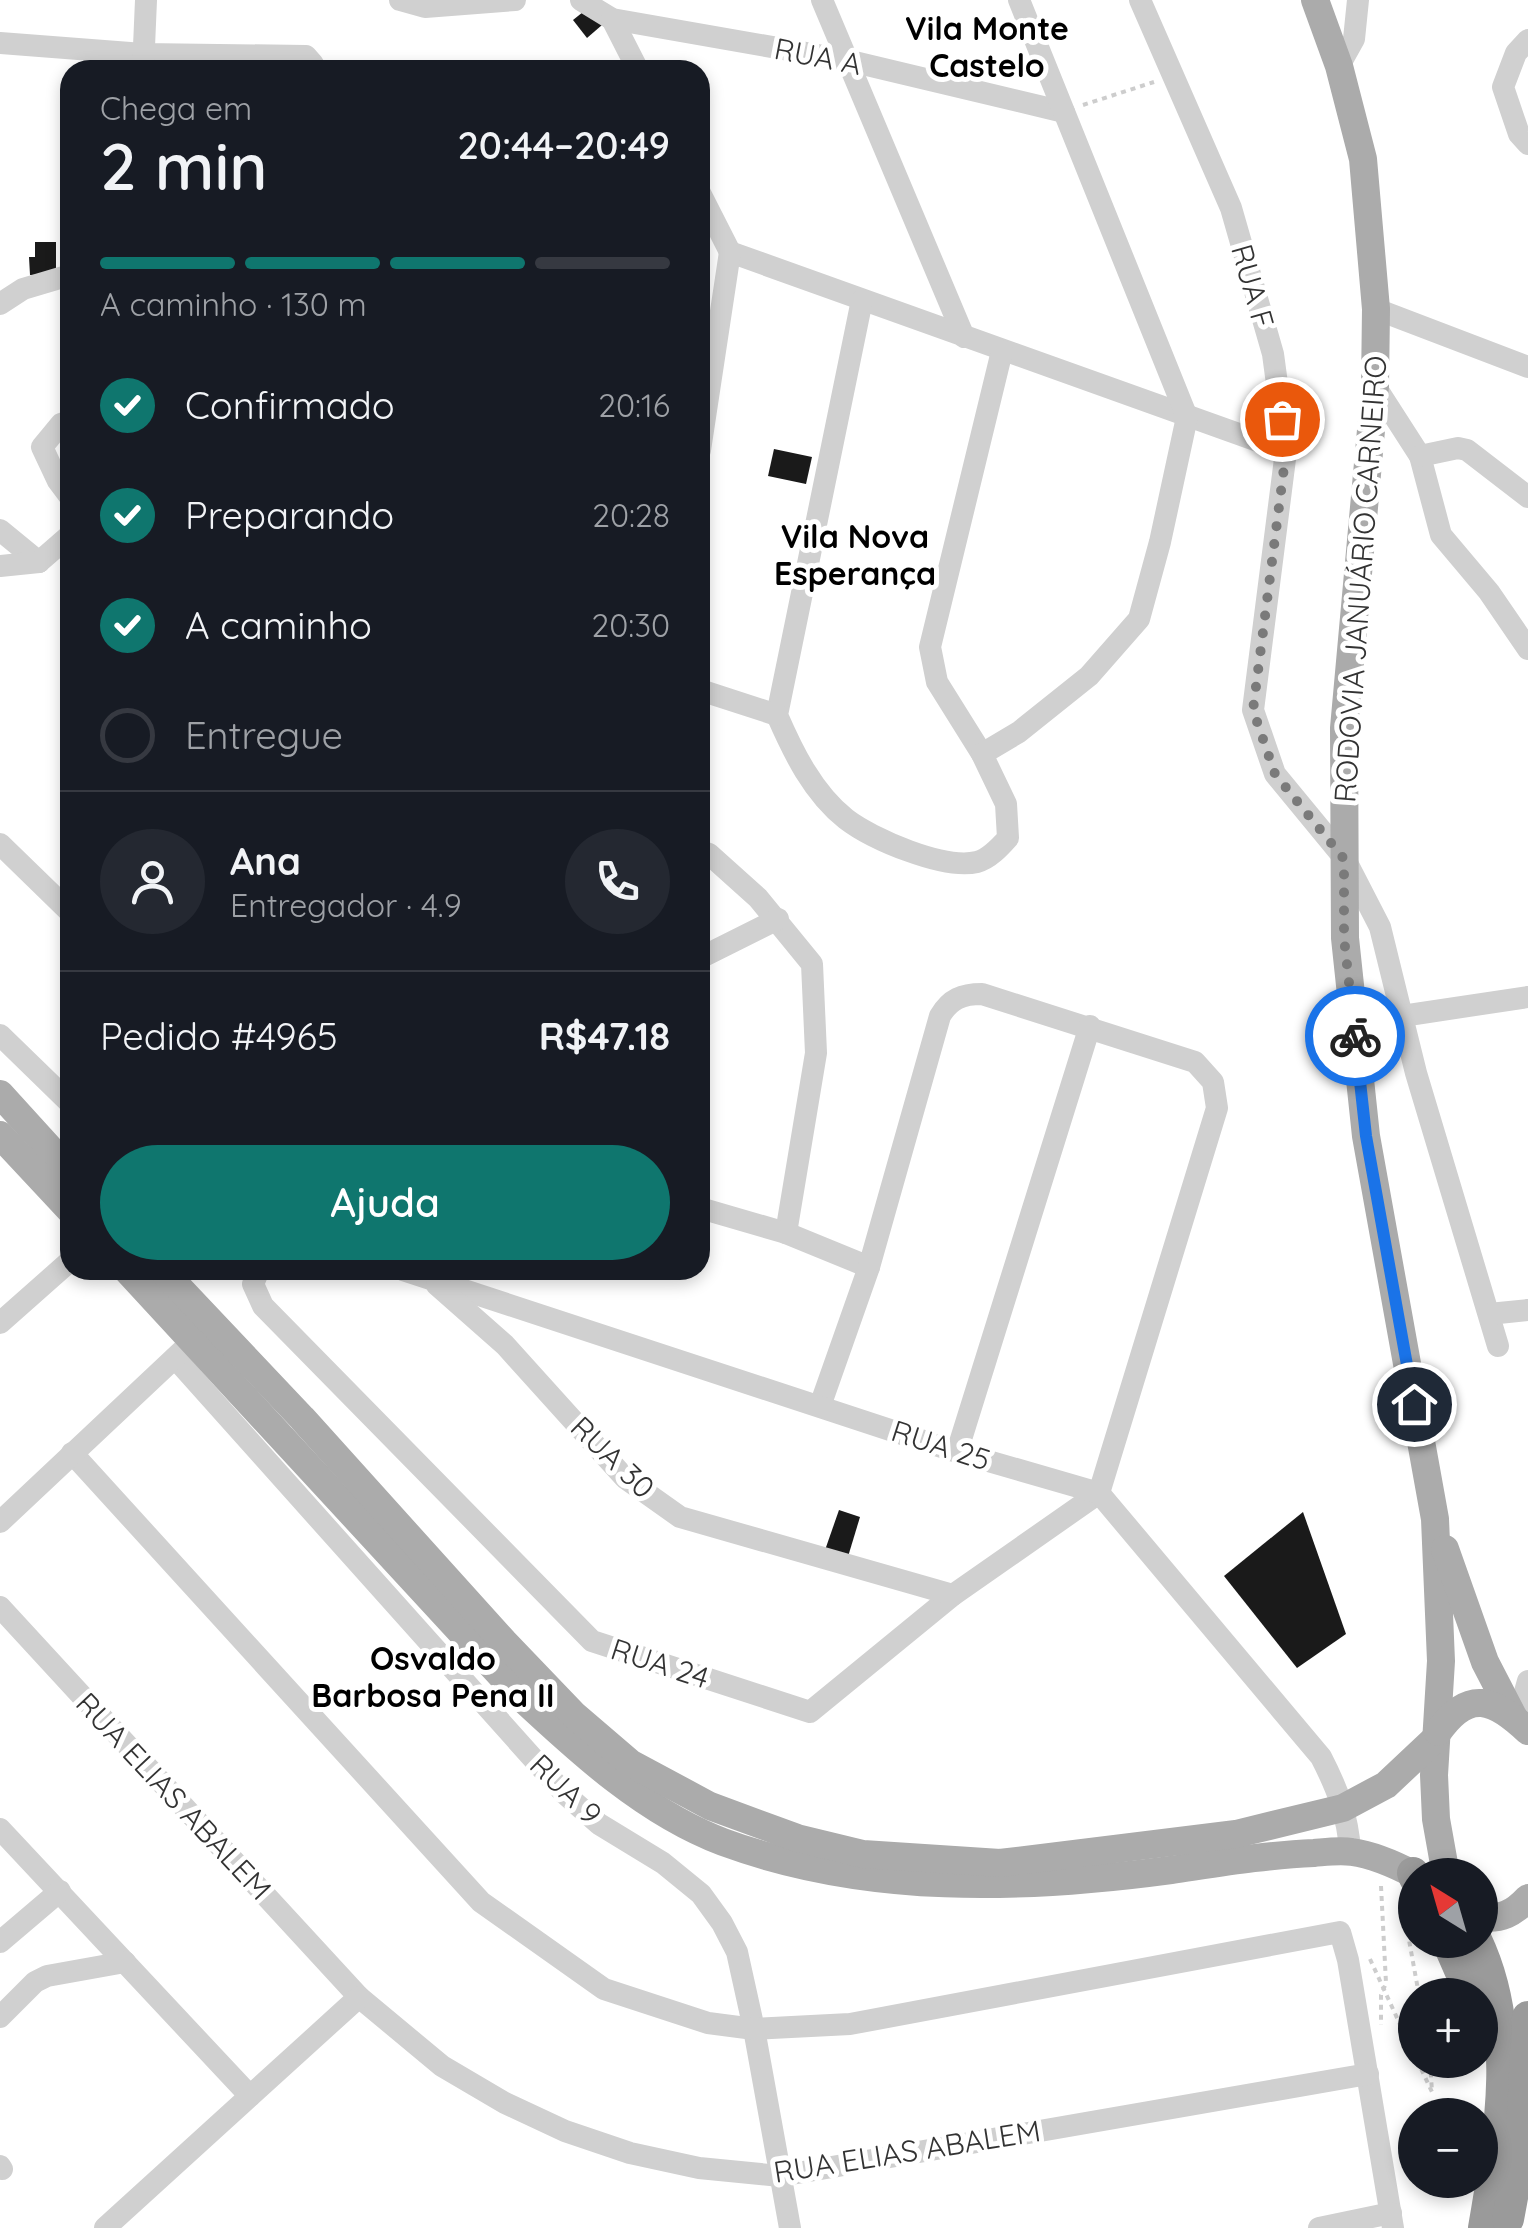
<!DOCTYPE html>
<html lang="pt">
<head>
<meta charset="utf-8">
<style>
  body { margin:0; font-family:Quicksand,sans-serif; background:#242831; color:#f1f3f6; height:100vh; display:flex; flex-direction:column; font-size:38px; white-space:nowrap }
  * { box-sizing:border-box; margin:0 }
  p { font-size:32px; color:#9ea1a6 }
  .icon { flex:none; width:55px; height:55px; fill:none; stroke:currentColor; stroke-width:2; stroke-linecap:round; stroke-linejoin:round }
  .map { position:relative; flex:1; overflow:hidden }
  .sheet { position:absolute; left:60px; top:60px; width:650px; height:1220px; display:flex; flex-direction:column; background:#171b24; border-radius:30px; box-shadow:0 5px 15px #0003 }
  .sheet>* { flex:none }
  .needle { width:65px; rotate:323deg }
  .tools { position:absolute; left:1398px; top:1858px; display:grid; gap:20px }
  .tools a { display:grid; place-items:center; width:100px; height:100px; border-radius:50%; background:#171b24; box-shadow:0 5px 15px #0003; font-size:50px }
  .pin { position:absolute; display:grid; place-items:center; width:85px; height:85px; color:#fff; margin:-42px; border:5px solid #fff; border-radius:50%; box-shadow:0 2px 10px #0007 }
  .courier { position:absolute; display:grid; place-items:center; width:100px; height:100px; margin:-50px; border:8px solid #1a73e8; border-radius:50%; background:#fff; color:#222; box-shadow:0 2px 12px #0007 }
  .summary em { font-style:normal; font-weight:600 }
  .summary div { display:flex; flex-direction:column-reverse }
  .summary { display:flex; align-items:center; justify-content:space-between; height:170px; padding:0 40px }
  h1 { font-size:65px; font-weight:600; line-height:75px }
  .bar { display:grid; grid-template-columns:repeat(4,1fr); gap:15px 10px; align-content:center; height:120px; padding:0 40px }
  .bar i { height:12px; border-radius:8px; background:#363941 }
  .bar .on { background:#0f766e }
  .bar p { grid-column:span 4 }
  .line { display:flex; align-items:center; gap:25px; padding:0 40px; border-top:2px solid #363941 }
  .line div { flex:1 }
  .round { display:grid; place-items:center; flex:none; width:105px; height:105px; border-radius:52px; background:#242831 }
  ol { padding:0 40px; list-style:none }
  li { display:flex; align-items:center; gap:30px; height:110px }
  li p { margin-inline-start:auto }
  li .icon { padding:10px; border-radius:50%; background:#0f766e; color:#fff; stroke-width:4 }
  li:last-child { color:#9ea1a6 }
  li i { width:55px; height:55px; border:5px solid #363941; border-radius:50% }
  .action { display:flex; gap:20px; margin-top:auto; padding:20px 40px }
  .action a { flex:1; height:115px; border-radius:60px; background:#0f766e; color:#fff; font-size:40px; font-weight:600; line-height:115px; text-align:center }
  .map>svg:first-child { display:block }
</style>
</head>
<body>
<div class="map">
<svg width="1528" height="2228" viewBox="0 0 1528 2228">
  <rect width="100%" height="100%" fill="#fff"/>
  <g fill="#1a1a1a">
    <polygon points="588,8 602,25 587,38 573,20"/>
    <polygon points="35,242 56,242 56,274 30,275 29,257 35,257"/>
    <polygon points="774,449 812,457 806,484 768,476"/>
    <polygon points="839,1510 860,1517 847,1560 824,1553"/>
    <polygon points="1303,1512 1346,1634 1297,1668 1224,1576"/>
  </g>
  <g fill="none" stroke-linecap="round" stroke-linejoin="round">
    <g stroke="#cdcdcd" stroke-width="4" stroke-dasharray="5 5" stroke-linecap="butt">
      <polyline points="1083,105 1154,82"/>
      <polyline points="1381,1886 1386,1983 1381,1995 1381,2025"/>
      <polyline points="1415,1934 1409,1940 1419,1995"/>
      <polyline points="1370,1959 1415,2057"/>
      <polyline points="1417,2060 1432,2092 1430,2060"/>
    </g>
    <g stroke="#d0d0d0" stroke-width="22">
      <polyline points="400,0 425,7 515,0"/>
      <polyline points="581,0 612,19 846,60 1064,112"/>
      <polyline points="822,0 964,337"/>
      <polyline points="1140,0 1231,208 1273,354 1286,451 1253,710 1275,774 1345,859 1380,927 1416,1073 1498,1346"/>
      <polyline points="612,19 638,70"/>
      <polyline points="1528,40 1516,53 1503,87 1519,134 1528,144"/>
      <polyline points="0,43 143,54 306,56 313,64 313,70"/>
      <polyline points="1339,66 1354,39 1358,0"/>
      <polyline points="143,70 146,0"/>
      <polyline points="700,193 730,252"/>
      <polyline points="730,252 1286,451"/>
      <path d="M862,300L777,715C793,752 813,793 846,819C872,839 944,870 977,862C989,859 1000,847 1008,838L1006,804L982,754L937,682L930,647L1002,351"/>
      <polyline points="0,304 23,289 70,275"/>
      <polyline points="1376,309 1528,367"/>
      <polyline points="1375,386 1420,456 1441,535 1489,592 1528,649"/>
      <polyline points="70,421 61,424 42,447 58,481 70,497"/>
      <polyline points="700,450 730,252"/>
      <polyline points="1420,456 1458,448 1467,450 1528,497"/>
      <polyline points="0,530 39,562"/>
      <polyline points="39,562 70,535"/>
      <polyline points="0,566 39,562"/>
      <polyline points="700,690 777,715"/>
      <polyline points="982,754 1019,732 1089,676 1139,619 1160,542 1187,417 1019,0"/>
      <polyline points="0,844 70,912"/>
      <polyline points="700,851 709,854 758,898 812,964 816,1053 786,1233"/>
      <polyline points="700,958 778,919"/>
      <polyline points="1402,1016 1528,997"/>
      <polyline points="0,1035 70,1103"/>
      <polyline points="700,1208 786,1233 869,1267"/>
      <path d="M259,1270L253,1284L263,1306L592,1641L810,1712L953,1595L1099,1493L1217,1108L1213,1082L1195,1062L982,994C962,994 950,999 940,1016L869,1267L820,1406"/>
      <path d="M403,1270L957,1452L1099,1493L1321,1757C1337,1788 1348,1816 1350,1851"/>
      <polyline points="437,1285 505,1345 625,1478 680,1517 953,1595"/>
      <polyline points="1489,1314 1528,1310"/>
      <polyline points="0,1323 70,1261"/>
      <polyline points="175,1358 564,1793 599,1824 663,1863 701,1894 722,1923 737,1952 754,2029 790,2228"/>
      <polyline points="957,1452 1090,1026"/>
      <polyline points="72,1453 481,1902 604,1989 708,2023 754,2029 850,2024 1340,1932 1348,1960 1393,2228"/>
      <polyline points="0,1522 183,1350"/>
      <polyline points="0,1607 359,1997 442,2066 505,2103 565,2131 630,2153 699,2168 780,2176 1368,2074"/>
      <polyline points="1517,1721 1528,1681"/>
      <polyline points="0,1829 250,2096"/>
      <polyline points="0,1942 60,1891"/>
      <polyline points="0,2017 35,1982 47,1976 125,1962"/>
      <polyline points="0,2166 2,2169"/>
      <polyline points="105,2228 359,1997"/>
      <polyline points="1319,2228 1391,2213"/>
    </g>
    <g stroke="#ababab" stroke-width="28">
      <polyline points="1315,0 1339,66 1363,159 1376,309 1375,386 1344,728 1345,938 1366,1136 1435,1519 1441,1661 1434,1775 1436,1819 1446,1875"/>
      <polyline points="0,1094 70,1171"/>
      <polyline points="0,1135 70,1210"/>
      <path d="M127,1270L522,1698C581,1753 646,1813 723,1842C867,1895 1022,1890 1171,1870C1219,1863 1266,1855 1314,1853C1326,1852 1340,1850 1352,1852C1374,1855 1396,1865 1415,1875"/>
      <polyline points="162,1270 302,1418 504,1642 574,1715 630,1763 710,1806 797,1838 863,1854 1000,1863 1236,1834 1343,1808 1386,1785 1436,1738"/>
      <polyline points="1445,1549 1485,1662 1514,1718"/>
      <path d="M1438,1732C1469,1688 1494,1699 1528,1731"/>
      <path d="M1480,1917C1501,1920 1514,1913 1528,1898"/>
    </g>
    <g stroke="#9a9a9a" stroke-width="32">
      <polyline points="1413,1873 1415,1878"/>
      <polyline points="1447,1940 1471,1995"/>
      <path d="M1476,1940C1519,2030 1500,2134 1484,2228"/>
      <polyline points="1508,2219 1521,2149 1528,2017"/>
    </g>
  </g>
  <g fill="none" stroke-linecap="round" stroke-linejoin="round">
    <polyline stroke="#7a7a7a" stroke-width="10" stroke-dasharray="0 18" points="1282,419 1286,452 1253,710 1275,774 1344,859 1344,938 1355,1036"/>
    <polyline stroke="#1a73e8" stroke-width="12" points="1355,1036 1366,1136 1414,1404"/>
  </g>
  <g text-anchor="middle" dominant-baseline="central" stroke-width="10" stroke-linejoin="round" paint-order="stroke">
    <g font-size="30" fill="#333" stroke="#fff">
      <text transform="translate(818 56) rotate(11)">RUA A</text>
      <text transform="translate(1253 286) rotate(74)">RUA F</text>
      <text transform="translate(1360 579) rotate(-86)">RODOVIA JANUÁRIO CARNEIRO</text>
      <text transform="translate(941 1445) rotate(18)">RUA 25</text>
      <text transform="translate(613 1457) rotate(44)">RUA 30</text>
      <text transform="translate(660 1663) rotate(18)">RUA 24</text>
      <text transform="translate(566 1789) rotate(44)">RUA 9</text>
      <text transform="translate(174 1796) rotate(47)">RUA ELIAS ABALEM</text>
      <text transform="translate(907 2151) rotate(-9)">RUA ELIAS ABALEM</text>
    </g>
    <g font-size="32" font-weight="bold" fill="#000" stroke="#fff">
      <text x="987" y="28">Vila Monte<tspan x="987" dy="37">Castelo</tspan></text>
      <text x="855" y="536">Vila Nova<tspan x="855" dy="37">Esperança</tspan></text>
      <text x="433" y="1658">Osvaldo<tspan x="433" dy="37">Barbosa Pena II</tspan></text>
    </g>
  </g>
</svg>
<div class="tools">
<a><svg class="needle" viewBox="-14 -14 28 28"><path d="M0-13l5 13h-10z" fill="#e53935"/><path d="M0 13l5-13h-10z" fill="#9ea1a6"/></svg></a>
<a>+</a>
<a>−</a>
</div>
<div class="pin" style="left:1282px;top:419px;background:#ea580c"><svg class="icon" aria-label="bag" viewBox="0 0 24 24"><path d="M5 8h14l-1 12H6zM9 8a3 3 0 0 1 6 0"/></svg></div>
<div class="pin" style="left:1414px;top:1404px;background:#1f2937"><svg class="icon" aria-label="home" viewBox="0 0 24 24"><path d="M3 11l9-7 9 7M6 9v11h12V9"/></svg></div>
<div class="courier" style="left:1355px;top:1036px"><svg class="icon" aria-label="bike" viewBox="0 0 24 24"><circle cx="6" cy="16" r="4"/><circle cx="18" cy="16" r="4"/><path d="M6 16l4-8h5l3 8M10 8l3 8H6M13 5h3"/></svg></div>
<section class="sheet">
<div class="summary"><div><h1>2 min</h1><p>Chega em</p></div><em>20:44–20:49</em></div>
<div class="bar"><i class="on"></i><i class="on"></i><i class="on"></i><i></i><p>A caminho · 130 m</p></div>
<ol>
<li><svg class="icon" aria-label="check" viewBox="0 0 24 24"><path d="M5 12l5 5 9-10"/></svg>Confirmado<p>20:16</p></li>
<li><svg class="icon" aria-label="check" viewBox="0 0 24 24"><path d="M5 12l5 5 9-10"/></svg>Preparando<p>20:28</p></li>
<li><svg class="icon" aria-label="check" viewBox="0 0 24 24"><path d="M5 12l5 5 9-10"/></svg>A caminho<p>20:30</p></li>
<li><i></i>Entregue</li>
</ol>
<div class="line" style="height:180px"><a class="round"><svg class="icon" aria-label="person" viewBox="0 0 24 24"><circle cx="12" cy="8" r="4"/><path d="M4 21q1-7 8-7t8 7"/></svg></a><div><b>Ana</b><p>Entregador · 4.9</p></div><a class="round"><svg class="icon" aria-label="phone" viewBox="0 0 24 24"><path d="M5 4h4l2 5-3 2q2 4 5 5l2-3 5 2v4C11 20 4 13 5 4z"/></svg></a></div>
<div class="line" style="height:130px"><div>Pedido #4965</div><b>R$47.18</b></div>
<div class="action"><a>Ajuda</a></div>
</section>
</div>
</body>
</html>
